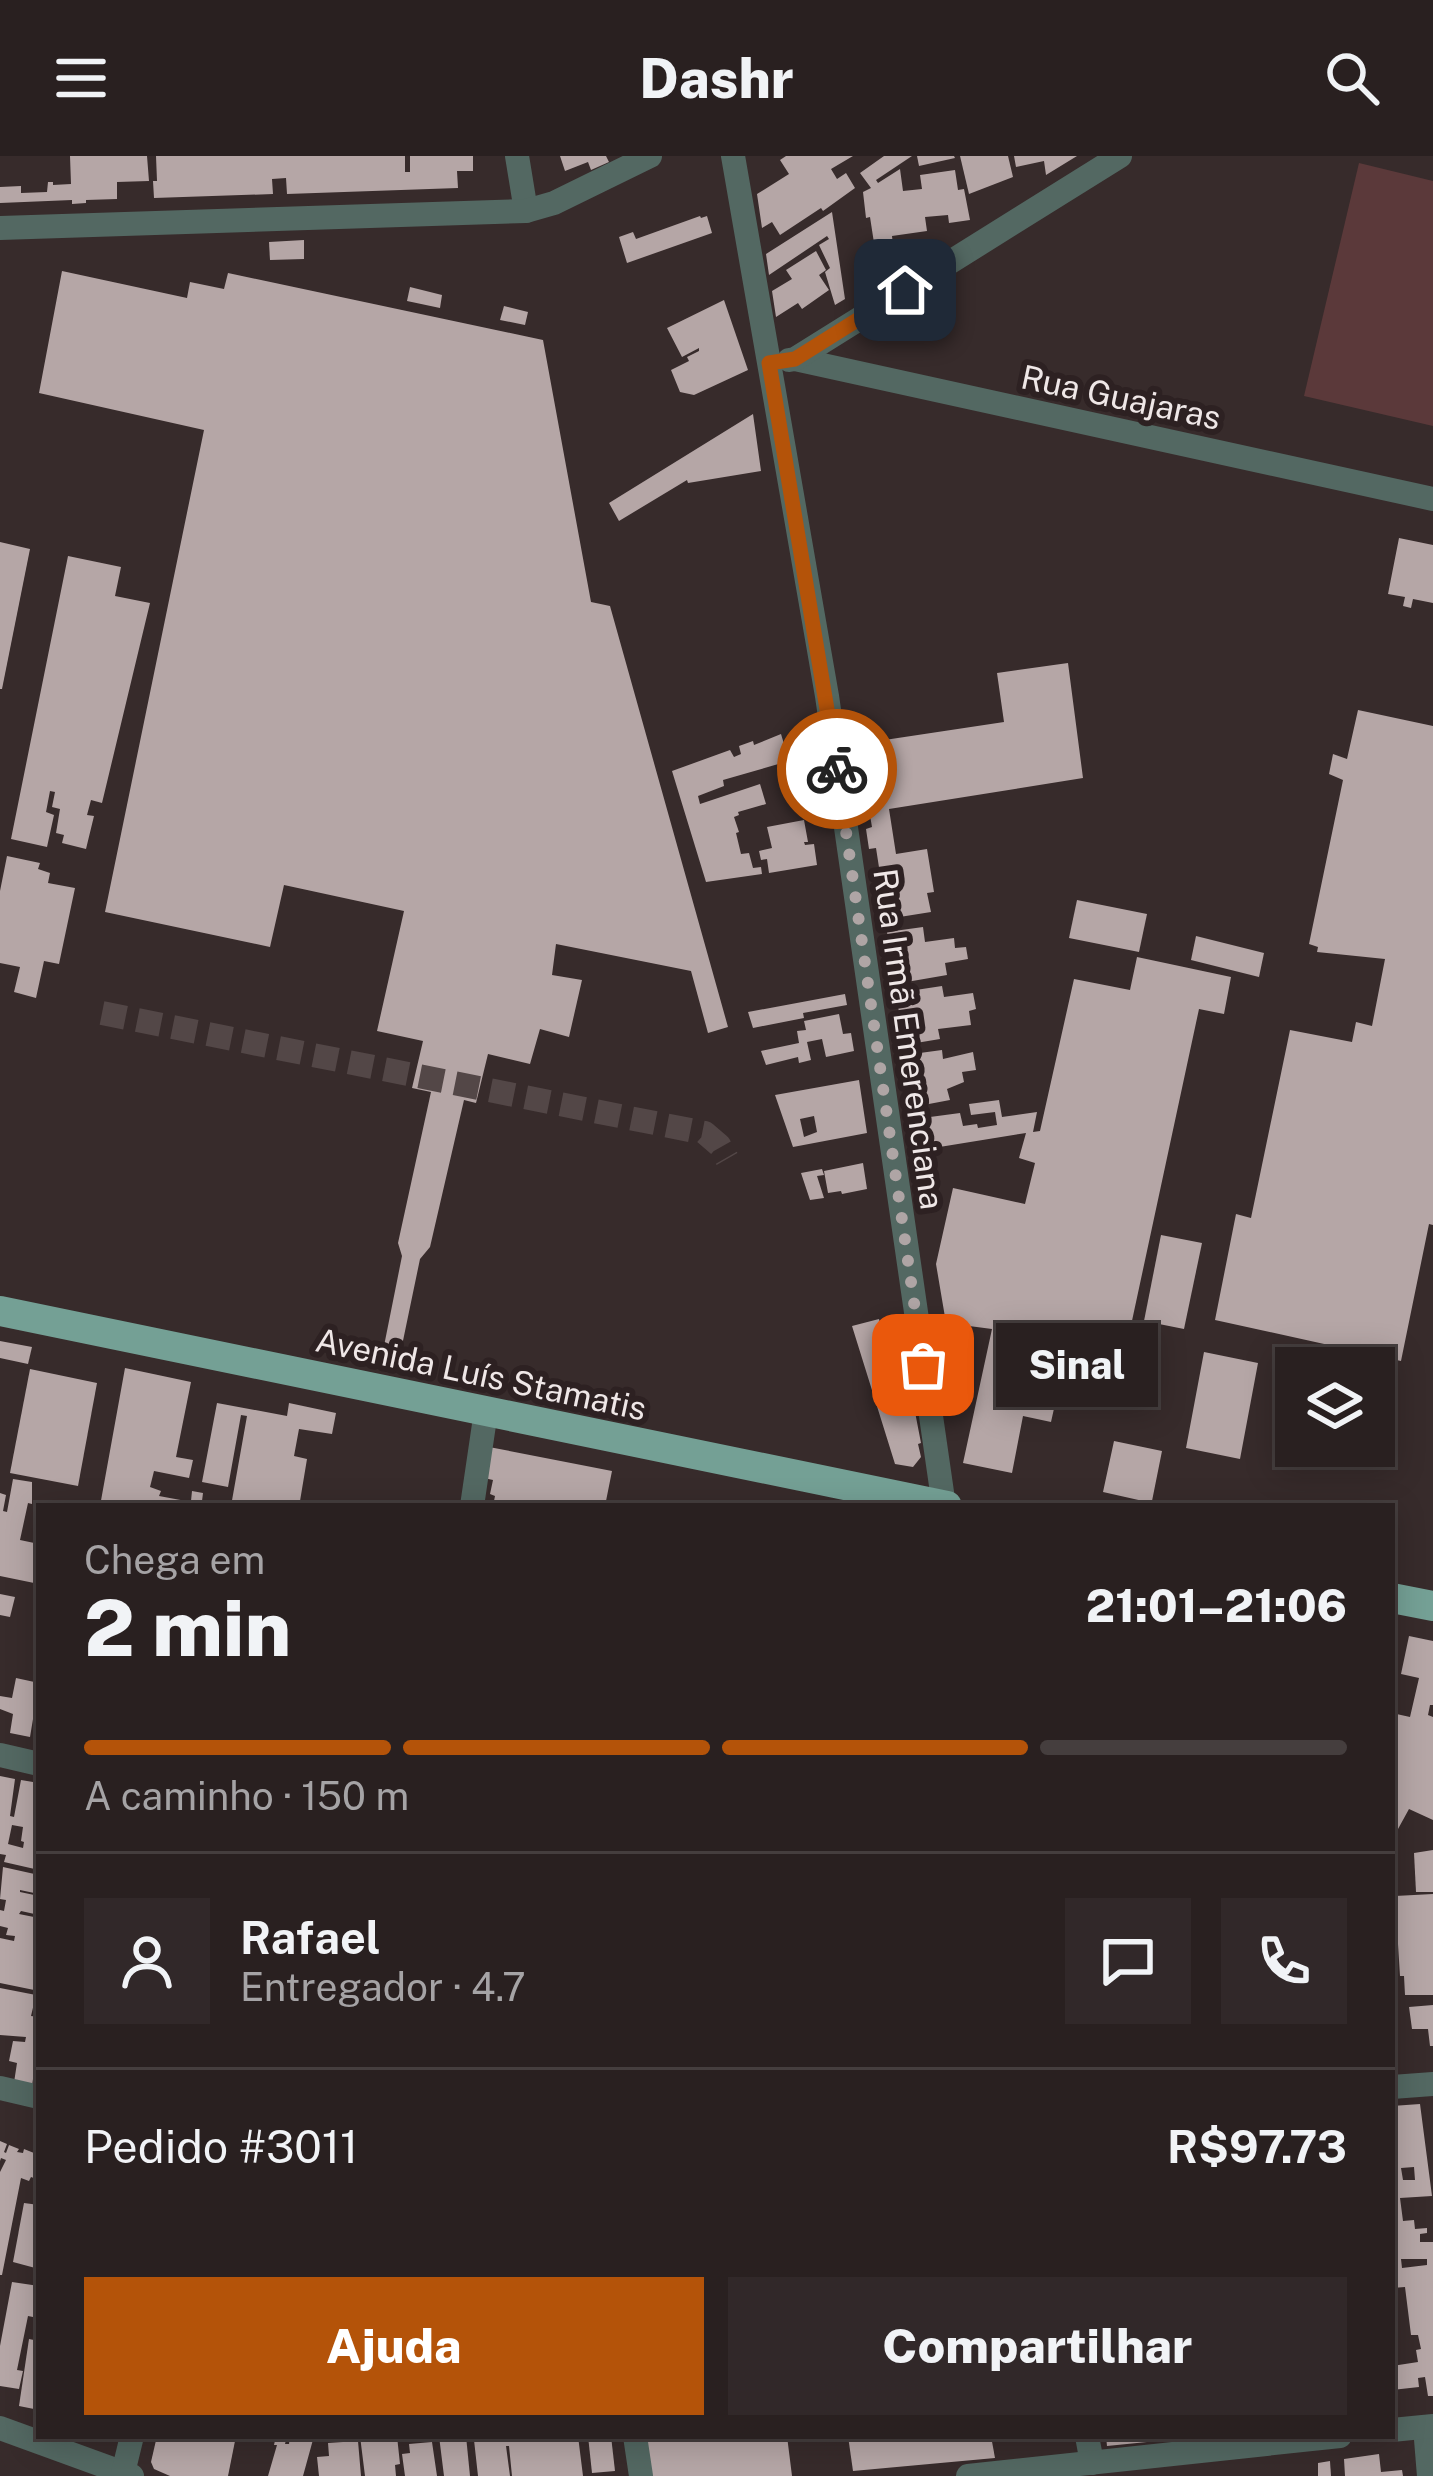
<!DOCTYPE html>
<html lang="pt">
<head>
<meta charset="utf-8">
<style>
  body { margin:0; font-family:"Public Sans",sans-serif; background:#312829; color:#f1f3f6; height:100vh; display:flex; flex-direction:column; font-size:45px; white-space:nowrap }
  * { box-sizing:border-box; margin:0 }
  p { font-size:39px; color:#a5a3a5 }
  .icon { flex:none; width:66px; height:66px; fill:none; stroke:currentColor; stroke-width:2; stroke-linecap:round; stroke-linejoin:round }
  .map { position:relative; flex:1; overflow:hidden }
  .details { position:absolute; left:36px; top:1347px; width:1359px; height:936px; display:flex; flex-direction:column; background:#292020; border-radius:0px; box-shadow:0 6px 30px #0003,0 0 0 3px #453e3e }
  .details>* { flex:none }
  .tools { position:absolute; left:1275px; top:1191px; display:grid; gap:24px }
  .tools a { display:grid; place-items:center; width:120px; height:120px; border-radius:0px; background:#292020; box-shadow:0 6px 30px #0003,0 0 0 3px #453e3e; font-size:60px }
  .pin { position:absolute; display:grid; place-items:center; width:102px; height:102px; color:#fff; margin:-51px; border-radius:24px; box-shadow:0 6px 18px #0006 }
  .courier { position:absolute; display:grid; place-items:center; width:120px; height:120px; margin:-60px; border:9px solid #b45309; border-radius:50%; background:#fff; color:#222; box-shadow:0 3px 15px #0007 }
  .bubble { position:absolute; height:84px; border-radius:0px; background:#292020; box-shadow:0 6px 30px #0003,0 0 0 3px #453e3e; font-size:39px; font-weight:800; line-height:84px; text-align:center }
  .summary em { font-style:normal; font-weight:800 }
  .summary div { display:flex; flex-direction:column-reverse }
  .summary { display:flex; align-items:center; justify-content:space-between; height:204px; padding:0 48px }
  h1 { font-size:78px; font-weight:800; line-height:90px }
  .bar { display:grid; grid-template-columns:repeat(4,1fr); gap:18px 12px; align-content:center; height:144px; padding:0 48px }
  .bar i { height:15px; border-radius:9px; background:#453e3e }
  .bar .active { background:#b45309 }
  .bar p { grid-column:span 4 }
  .line { display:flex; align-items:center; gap:30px; padding:0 48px; border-top:3px solid #453e3e }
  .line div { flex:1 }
  .round { display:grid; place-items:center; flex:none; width:126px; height:126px; border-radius:0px; background:#312829 }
  .cta { display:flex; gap:24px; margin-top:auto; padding:24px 48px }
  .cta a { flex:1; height:138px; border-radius:0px; background:#b45309; color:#fff; font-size:48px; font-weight:800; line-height:138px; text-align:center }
  .cta a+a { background:#312829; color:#f1f3f6 }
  header { display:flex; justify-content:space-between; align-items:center; height:156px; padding:0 48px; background:#292020; font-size:54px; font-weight:800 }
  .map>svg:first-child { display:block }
</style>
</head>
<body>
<header><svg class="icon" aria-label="menu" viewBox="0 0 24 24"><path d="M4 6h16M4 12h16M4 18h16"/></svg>Dashr<svg class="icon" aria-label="search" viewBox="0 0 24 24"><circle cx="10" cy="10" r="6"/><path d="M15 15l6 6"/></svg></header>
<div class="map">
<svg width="1433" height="2320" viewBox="0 0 1433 2320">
  <rect width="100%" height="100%" fill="#372b2b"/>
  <polygon fill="#5b393a" points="1359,7 1433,25 1433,270 1304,240"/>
  <g fill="#b5a6a6" fill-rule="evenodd">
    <polygon points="70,0 147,0 149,25 117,26 117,43 86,44 86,47 72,48 72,44 0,47 0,31 21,30 21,37 47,36 48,26 53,26 53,29 71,28"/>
    <polygon points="156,0 405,0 405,16 410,16 410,0 473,0 473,15 457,15 458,32 287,38 286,22 272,23 273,38 154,42 153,25 157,25"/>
    <polygon points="560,0 606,0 609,6 591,14 588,6 565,15"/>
    <polygon points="786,0 853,0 831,13 837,23 846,17 855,32 823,55 821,52 780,79 772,66 762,72 757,38 789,18 780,4"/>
    <polygon points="884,0 912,0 876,24 878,27 900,13 903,35 922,33 920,19 955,14 958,34 964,33 970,64 949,67 948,59 925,61 927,75 892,80 894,98 876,100 870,61 866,62 863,36 871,32 860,17"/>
    <polygon points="917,0 954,0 955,2 919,10"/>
    <polygon points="960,0 1008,0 1013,21 969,38"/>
    <polygon points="1014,0 1077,0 1046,19 1044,5 1016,11"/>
    <polygon points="832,56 845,143 835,149 825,116 830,112 819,89 829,83 827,80 769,119 766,98"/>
    <polygon points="700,60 701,62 707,60 712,77 627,107 619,81 633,76 636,83"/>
    <polygon points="304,84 304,103 270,104 269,86"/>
    <polygon points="816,95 826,114 819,119 829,134 802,153 798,147 776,161 772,135 792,123 786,114"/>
    <polygon points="62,115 187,142 190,126 224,133 228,117 543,184 591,446 610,450 728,871 708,877 691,815 556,788 552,819 582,824 569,881 540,873 530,908 488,898 476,947 464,944 430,1091 420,1103 399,1204 382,1200 402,1100 398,1087 431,936 412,932 423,885 377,875 404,755 284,729 270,791 105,756 204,274 39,237"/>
    <polygon points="410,131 442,139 440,152 407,145"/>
    <polygon points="724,144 748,214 694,239 680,236 671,214 689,205 687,201 699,195 699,192 682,201 667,172"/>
    <polygon points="504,150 528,156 525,169 500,164"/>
    <polygon points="753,258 761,315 688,327 687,324 619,365 609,347"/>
    <polygon points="1399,382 1433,389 1433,447 1413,443 1411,452 1403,450 1405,441 1388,438"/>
    <polygon points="0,386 30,393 2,533 0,533"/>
    <polygon points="68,400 121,411 115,440 150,447 102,647 91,644 87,659 94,660 86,693 62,687 64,679 56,677 60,653 52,651 55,636 50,635 46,656 54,659 47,691 11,683"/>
    <polygon points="1068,507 1083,622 889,653 896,698 927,693 934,736 927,737 931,756 887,763 876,692 869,693 866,673 872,671 858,588 1004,566 997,517"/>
    <polygon points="1358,554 1433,570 1433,1069 1429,1068 1401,1205 1215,1164 1236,1058 1251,1062 1290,874 1352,886 1356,866 1372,870 1385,803 1317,796 1318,791 1309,788 1343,624 1329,618 1333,598 1347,603"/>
    <polygon points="781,578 784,588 804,583 806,600 723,624 724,630 698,640 700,648 760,628 766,648 738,656 739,659 734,661 739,676 736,677 741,698 749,697 753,712 761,711 762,718 706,726 672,615 730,594 734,601 741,598 739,590 753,585 754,589"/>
    <polygon points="804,664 808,686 804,686 805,689 814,688 817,709 769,717 767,703 761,704 759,695 772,692 767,671"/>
    <polygon points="7,700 40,707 38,713 50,717 48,727 75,732 59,808 44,805 36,842 14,836 20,811 0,807 0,735"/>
    <polygon points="1077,744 1147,758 1139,796 1069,782"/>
    <polygon points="923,771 925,786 954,782 955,792 966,791 968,803 945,807 947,819 895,828 887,776"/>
    <polygon points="1196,780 1264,797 1259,821 1191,804"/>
    <polygon points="1137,801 1231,821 1224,858 1199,853 1124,1202 1068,1190 1051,1266 1023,1260 1012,1317 963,1307 992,1173 946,1167 936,1108 953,1032 1025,1048 1035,1007 1019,1002 1026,977 921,994 915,963 960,957 963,970 977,968 978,972 997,969 995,956 971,959 969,948 999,944 1002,961 1037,956 1033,976 1040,975 1074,823 1130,834"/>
    <polygon points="942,830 944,841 973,837 976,853 969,855 971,869 938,873 940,883 904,889 896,837"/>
    <polygon points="845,838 847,849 803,857 804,862 753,872 748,856"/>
    <polygon points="839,858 843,878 851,877 854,895 826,901 822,883 807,886 811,904 799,907 798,901 766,909 761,895 799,887 797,875 806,874 804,865"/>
    <polygon points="942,894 943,903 973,896 976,914 962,916 964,926 947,933 950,944 913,951 905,899"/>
    <path d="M859,924L867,977L793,991L775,939ZM814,960L817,976L804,981L800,963Z"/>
    <polygon points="863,1007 867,1033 842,1038 841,1035 828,1037 824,1015"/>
    <polygon points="822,1013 824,1019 817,1020 824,1042 810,1044 801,1017"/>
    <polygon points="1161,1079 1202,1087 1184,1173 1144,1165"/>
    <polygon points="879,1163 882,1177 899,1173 921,1287 918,1288 921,1301 913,1311 895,1308 852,1170"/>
    <polygon points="0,1185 32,1191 28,1208 0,1202"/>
    <polygon points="1204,1196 1258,1207 1240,1303 1186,1292"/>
    <polygon points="125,1212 191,1226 176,1301 193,1304 189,1322 154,1315 150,1331 161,1335 159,1340 186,1345 185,1350 100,1350"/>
    <polygon points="30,1213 97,1227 78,1330 10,1317"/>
    <polygon points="217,1247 287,1260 289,1247 336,1257 332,1278 299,1273 294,1300 307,1303 300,1345 308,1350 231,1350 247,1260 241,1259 228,1331 202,1326"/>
    <polygon points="1114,1285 1162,1295 1151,1350 1143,1350 1143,1345 1103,1336"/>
    <polygon points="489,1291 612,1315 605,1350 574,1346 574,1350 493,1350 495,1340 490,1338 493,1324 484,1322"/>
    <polygon points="13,1323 32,1326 32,1348 28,1347 20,1384 39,1388 39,1428 0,1420 0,1337 6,1339 3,1355 7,1356"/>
    <polygon points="192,1335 203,1337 202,1345 218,1350 197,1350 198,1346 191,1345"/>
    <polygon points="0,1438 15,1441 10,1461 0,1459"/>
    <polygon points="1409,1480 1433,1485 1433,1549 1430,1549 1428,1559 1433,1561 1433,1664 1409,1653 1398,1673 1392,1671 1392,1557 1410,1561 1419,1522 1401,1518"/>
    <polygon points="16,1522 39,1527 30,1581 10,1577 13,1558 0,1553 0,1540 12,1542"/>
    <path d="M0,1620L15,1623L10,1660L14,1661L21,1624L39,1627V1714L4,1706L6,1699L0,1698ZM12,1669L23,1671L21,1685L24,1686L23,1692L8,1688Z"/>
    <polygon points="1433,1694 1433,1736 1416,1736 1414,1697"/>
    <polygon points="3,1711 39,1719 39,1738 20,1734 20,1736 39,1740 39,1759 21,1755 19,1758 39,1762 39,1835 0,1827 0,1782 14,1785 15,1780 6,1779 8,1772 0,1770 0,1754 4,1755 6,1744 0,1743"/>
    <polygon points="1433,1738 1433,1839 1405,1839 1404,1820 1400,1820 1395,1740"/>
    <polygon points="0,1832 36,1839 31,1860 39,1861 39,1917 34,1916 31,1937 13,1933 17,1907 9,1905 13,1885 25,1886 26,1881 0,1879"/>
    <polygon points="1433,1849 1433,1890 1430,1890 1428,1873 1412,1873 1409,1851"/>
    <path d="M1420,1948L1432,2040L1400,2042L1403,2065L1414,2064L1415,2073L1427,2072V2077L1420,2078V2086H1433V2240H1428L1425,2221L1418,2222L1419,2231L1392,2234V2210L1418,2206L1416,2194L1421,2193L1418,2179H1411L1405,2131L1392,2132V1950ZM1414,2011L1415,2024H1403L1401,2012ZM1401,2103H1427V2109L1402,2112Z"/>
    <polygon points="0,1985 7,1988 4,1996 6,1997 9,1989 19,1993 17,1996 23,1997 24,1993 39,1999 39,2024 31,2021 29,2025 21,2022 2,2119 0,2119 0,2016 6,2004 1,2002 0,2005"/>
    <polygon points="24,2047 39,2049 39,2113 13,2106"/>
    <polygon points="12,2126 39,2130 33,2161 28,2160 17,2214 23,2215 19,2233 0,2230 0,2190"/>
    <polygon points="29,2183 39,2185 39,2254 19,2250"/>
    <polygon points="157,2280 236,2280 228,2320 170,2320 154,2313 151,2306"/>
    <polygon points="276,2280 287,2280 285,2288 289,2288 290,2280 314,2280 303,2320 268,2320 277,2289 274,2289"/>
    <polygon points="360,2280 397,2280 400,2308 395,2309 396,2320 365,2320"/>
    <polygon points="439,2280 466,2280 470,2320 444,2320"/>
    <polygon points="487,2280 536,2280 537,2285 545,2284 545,2280 578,2280 583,2320 512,2320 509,2290 506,2290 510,2320 478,2320 474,2284 487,2282"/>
    <polygon points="588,2280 611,2280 615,2315 592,2317"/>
    <polygon points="644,2280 787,2280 792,2320 648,2320"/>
    <polygon points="848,2280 991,2280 995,2302 853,2315"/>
    <polygon points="1106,2280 1147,2280 1147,2286 1107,2290"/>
    <polygon points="358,2285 361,2320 319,2320 317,2301 329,2300 328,2287"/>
    <polygon points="432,2286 437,2320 405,2320 402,2298 410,2297 409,2288"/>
    <polygon points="1379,2298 1381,2316 1402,2314 1403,2320 1345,2320 1344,2303"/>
    <polygon points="1330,2305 1331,2320 1318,2320 1318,2307"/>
  </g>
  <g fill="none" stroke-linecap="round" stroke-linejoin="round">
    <polyline stroke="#534747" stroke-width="24" stroke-dasharray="24 12" stroke-linecap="butt" points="102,857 705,977 719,989 727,1003"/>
    <g stroke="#536862" stroke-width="24">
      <polyline points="517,0 526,55"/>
      <polyline points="733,0 827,540 944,1350"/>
      <polyline points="0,72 526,55 554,47 650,0"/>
      <polyline points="795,203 1433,343"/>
      <polyline points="789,204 795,203 1120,0"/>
      <polyline points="472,1350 486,1255"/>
      <polyline points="0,1599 39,1608"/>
      <polyline points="1392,1931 1433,1928"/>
      <polyline points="0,1932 39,1941"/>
      <polyline points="1425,2271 1429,2320"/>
      <polyline points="0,2272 132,2320"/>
      <polyline points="1392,2274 1433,2270"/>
      <polyline points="635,2280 641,2320"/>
      <polyline points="1087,2280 1092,2307"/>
      <polyline points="123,2317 132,2280"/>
      <polyline points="968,2320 1340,2280"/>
    </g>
    <g stroke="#74a095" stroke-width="30">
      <polyline points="0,1155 947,1350"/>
      <polyline points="1392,1442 1433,1450"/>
    </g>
  </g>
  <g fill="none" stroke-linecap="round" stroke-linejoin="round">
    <polyline stroke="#afa5a5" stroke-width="12" stroke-dasharray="0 21.6" points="837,613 923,1209"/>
    <polyline stroke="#b45309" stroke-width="15" points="837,613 769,207 795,203 905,134"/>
  </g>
  <g text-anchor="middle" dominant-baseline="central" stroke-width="12" stroke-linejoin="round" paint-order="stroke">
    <g font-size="33" fill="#efe7e7" stroke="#2d2122">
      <text transform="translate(1121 241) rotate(12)">Rua Guajaras</text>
      <text transform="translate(909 883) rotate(82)">Rua Irmã Emerenciana</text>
      <text transform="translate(481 1218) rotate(12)">Avenida Luís Stamatis</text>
    </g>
  </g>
</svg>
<div class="tools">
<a><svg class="icon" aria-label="layers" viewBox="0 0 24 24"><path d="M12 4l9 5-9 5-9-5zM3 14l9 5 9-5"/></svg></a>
</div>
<div class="pin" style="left:923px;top:1209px;background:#ea580c"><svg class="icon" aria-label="bag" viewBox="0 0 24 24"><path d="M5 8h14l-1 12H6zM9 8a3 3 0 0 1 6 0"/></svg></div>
<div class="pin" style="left:905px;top:134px;background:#1f2937"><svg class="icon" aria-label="home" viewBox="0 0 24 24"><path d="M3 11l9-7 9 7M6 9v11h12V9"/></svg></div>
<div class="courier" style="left:837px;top:613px"><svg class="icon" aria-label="bike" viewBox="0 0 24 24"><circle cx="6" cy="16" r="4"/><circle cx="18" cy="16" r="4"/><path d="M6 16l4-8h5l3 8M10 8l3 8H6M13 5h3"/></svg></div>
<div class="bubble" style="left:996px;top:1167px;width:162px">Sinal</div>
<section class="details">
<div class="summary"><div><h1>2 min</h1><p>Chega em</p></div><em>21:01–21:06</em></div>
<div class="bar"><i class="active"></i><i class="active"></i><i class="active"></i><i></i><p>A caminho · 150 m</p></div>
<div class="line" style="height:216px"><a class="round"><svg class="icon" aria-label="person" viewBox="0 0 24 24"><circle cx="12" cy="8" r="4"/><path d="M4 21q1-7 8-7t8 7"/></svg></a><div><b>Rafael</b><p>Entregador · 4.7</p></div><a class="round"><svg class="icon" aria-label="chat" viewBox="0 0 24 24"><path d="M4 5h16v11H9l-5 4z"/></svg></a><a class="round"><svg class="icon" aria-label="phone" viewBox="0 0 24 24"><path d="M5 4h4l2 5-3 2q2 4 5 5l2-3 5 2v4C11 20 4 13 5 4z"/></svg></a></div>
<div class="line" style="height:156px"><div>Pedido #3011</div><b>R$97.73</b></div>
<div class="cta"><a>Ajuda</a><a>Compartilhar</a></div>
</section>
</div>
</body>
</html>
